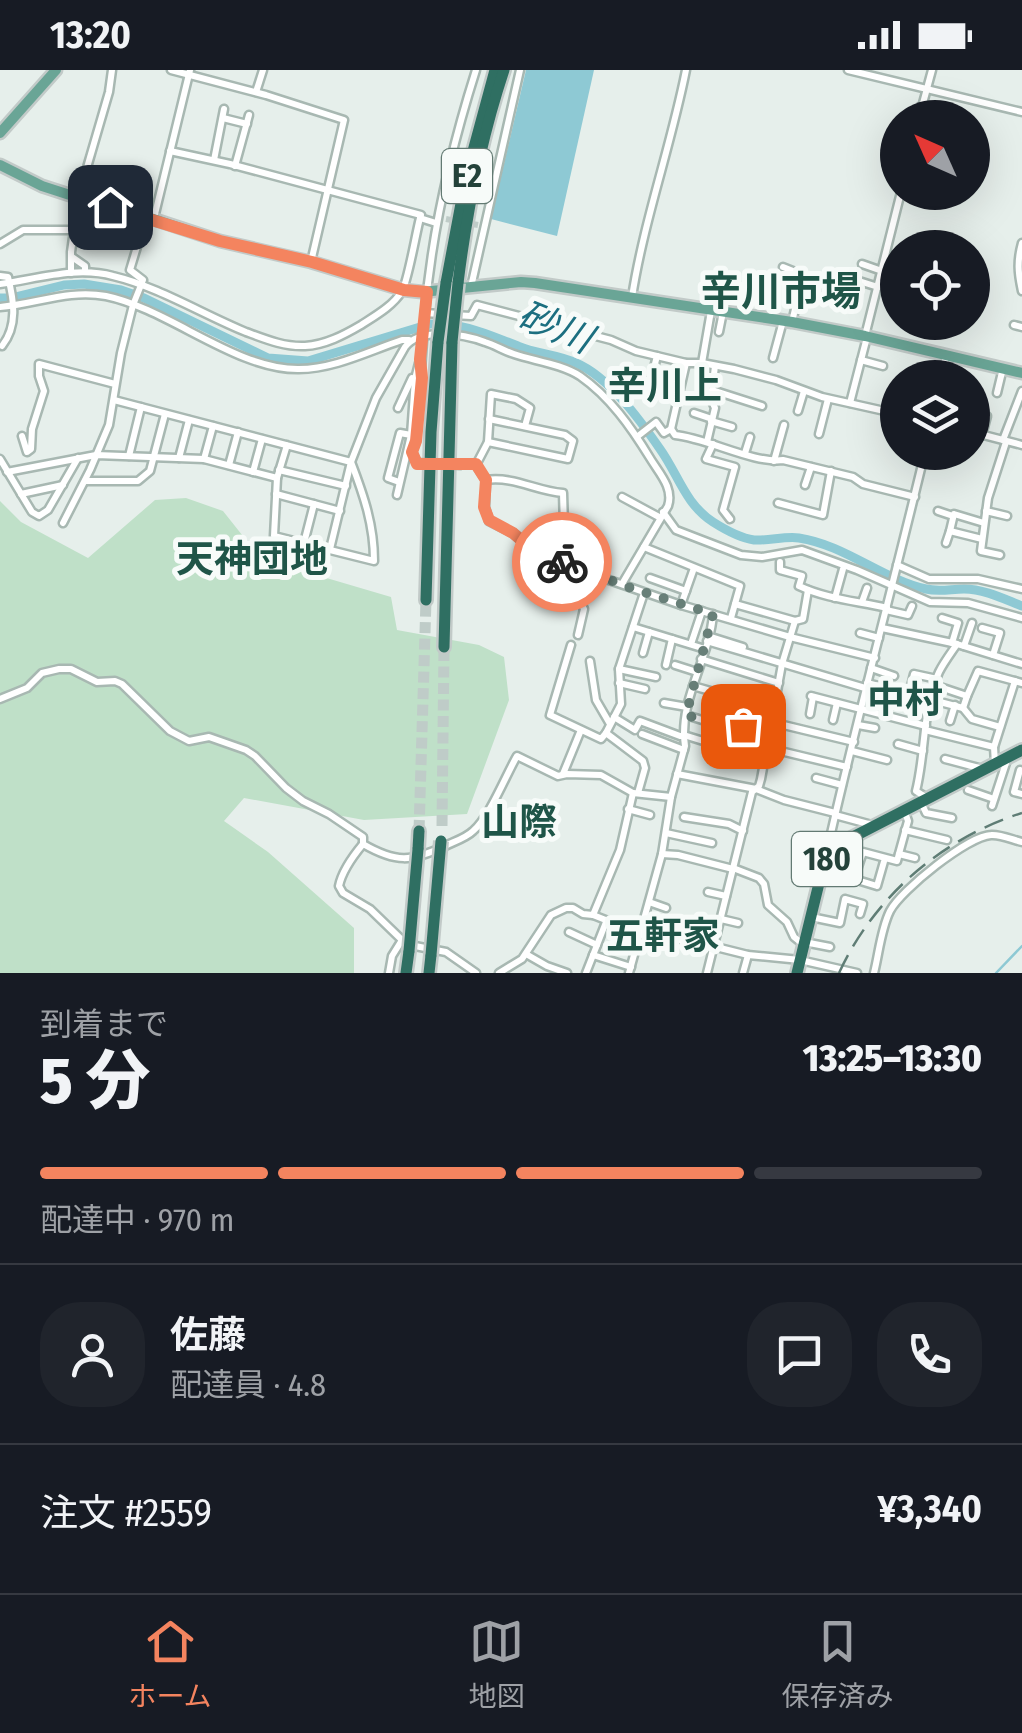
<!DOCTYPE html>
<html lang="ja">
<head>
<meta charset="utf-8">
<style>
  body { margin:0; font-family:"Fira Sans Condensed","Noto Sans JP",sans-serif; background:#20242c; color:#f1f3f6; height:100vh; display:flex; flex-direction:column; font-size:38px; white-space:nowrap }
  * { box-sizing:border-box; margin:0 }
  p { font-size:32px; color:#9ea1a6 }
  .icon { flex:none; width:55px; height:55px; fill:none; stroke:currentColor; stroke-width:2; stroke-linecap:round; stroke-linejoin:round }
  .map { position:relative; height:903px; overflow:hidden }
  .sheet { display:flex; flex-direction:column; background:#171b24; flex:1 }
  .sheet>* { flex:none }
  .needle { width:65px; rotate:315deg }
  .tools { position:absolute; left:880px; top:30px; display:grid; gap:20px }
  .tools a { display:grid; place-items:center; width:110px; height:110px; border-radius:50%; background:#171b24; box-shadow:0 10px 40px #0002; font-size:50px }
  .pin { position:absolute; display:grid; place-items:center; width:85px; height:85px; color:#fff; margin:-42px; border-radius:20px; box-shadow:0 5px 15px #0006 }
  .courier { position:absolute; display:grid; place-items:center; width:100px; height:100px; margin:-50px; border:8px solid #f4845f; border-radius:50%; background:#fff; color:#222; box-shadow:0 2px 12px #0007 }
  .head em { font-style:normal; font-weight:800 }
  .head div { display:flex; flex-direction:column-reverse }
  .head { display:flex; align-items:center; justify-content:space-between; height:170px; padding:0 40px }
  h1 { font-size:65px; font-weight:800; line-height:75px }
  .bar { display:grid; grid-template-columns:repeat(4,1fr); gap:15px 10px; align-content:center; height:120px; padding:0 40px }
  .bar i { height:12px; border-radius:8px; background:#363941 }
  .bar .selected { background:#f4845f }
  .bar p { grid-column:span 4 }
  .line { display:flex; align-items:center; gap:25px; padding:0 40px; border-top:2px solid #363941 }
  .line div { flex:1 }
  .round { display:grid; place-items:center; flex:none; width:105px; height:105px; border-radius:40px; background:#20242c }
  .status { display:flex; justify-content:space-between; align-items:center; height:70px; padding:0 50px; background:#171b24; direction:ltr }
  .status svg { height:28px; fill:currentColor }
  .tabs { display:flex; justify-content:space-around; align-items:center; height:140px; border-top:2px solid #363941; background:#171b24; font-size:28px; color:#9ea1a6 }
  .tabs a { display:grid; justify-items:center; gap:5px }
  .tabs .selected { color:#f4845f }
  .map>svg:first-child { display:block }
</style>
</head>
<body>
<div class="status"><b>13:20</b><svg viewBox="0 0 49 12"><path d="M0 12V9h3v3zM5 12V6h3v6zM10 12V3h3v9zM15 12V0h3v12zM26 1h20v11H26zM47 4h2v5h-2z"/></svg></div>
<div class="map">
<svg width="1022" height="903" viewBox="0 0 1022 903">
  <rect width="100%" height="100%" fill="#e6efeb"/>
  <polygon fill="#bfe0c8" points="186,428 223,441 254,480 279,494 391,527 397,560 479,575 504,587 509,630 467,744 364,750 244,728 224,751 268,782 354,858 354,903 0,903 0,431 21,452 88,488 155,430"/>
  <polygon fill="#8ec9d4" points="526,0 594,0 557,166 491,149"/>
  <g fill="none" stroke-linecap="round" stroke-linejoin="round">
    <polyline stroke="#8ec9d4" stroke-width="2.5" points="996,903 1022,876"/>
    <path stroke="#8ec9d4" stroke-width="9" d="M0,228H11L64,215L84,214L121,220L144,228L268,288L308,291L430,254C465,253 486,264 518,276C536,284 557,284 576,293C609,307 640,350 660,379C678,404 685,434 713,452C724,459 740,468 754,470C769,471 785,466 799,468C845,475 882,509 926,519C939,522 951,519 964,519C984,519 1004,529 1022,536"/>
    <polyline stroke="#bfccc8" stroke-width="6" stroke-dasharray="6 3" stroke-linecap="butt" points="446,149 478,155"/>
    <g stroke="#bfccc8" stroke-width="11" stroke-dasharray="11 5.5" stroke-linecap="butt">
      <polyline points="442,756 444,577"/>
      <polyline points="419,761 426,530"/>
    </g>
    <g stroke="#a8b8b2" stroke-width="11">
      <g id="minor">
        <polyline points="171,0 266,25 344,50 311,192"/>
        <polyline points="848,0 1022,42"/>
        <polyline points="256,22 263,0"/>
        <polyline points="223,48 247,54"/>
        <polyline points="919,48 932,0"/>
        <polyline points="170,81 230,94 421,145 420,148 436,153"/>
        <polyline points="214,90 224,39"/>
        <polyline points="235,96 249,45"/>
        <polyline points="154,148 190,0"/>
        <path d="M1022,173C1017,191 1018,203 1022,221"/>
        <polyline points="0,174 23,160 75,160"/>
        <polyline points="72,187 85,196 85,202"/>
        <polyline points="862,194 882,201"/>
        <polyline points="783,197 803,205 792,252"/>
        <polyline points="71,203 71,182 79,125 109,22 112,0"/>
        <path d="M0,206L8,207C14,231 18,256 2,276"/>
        <polyline points="843,206 878,217"/>
        <path d="M0,214C37,209 76,196 113,206C159,217 202,244 246,262C265,269 284,277 305,276C325,275 344,265 361,255C375,246 393,236 402,221C408,211 416,163 420,148"/>
        <polyline points="471,217 520,0"/>
        <path d="M632,227C644,150 671,76 686,0"/>
        <path d="M0,237C36,234 69,219 106,226C169,239 236,300 299,299C334,299 369,281 402,270H409"/>
        <path d="M440,244L425,243C432,159 451,79 476,0"/>
        <polyline points="453,245 471,246 477,235 611,270 636,281 686,293 702,293 734,299 776,310 822,327 898,344"/>
        <polyline points="1014,255 1022,257"/>
        <polyline points="719,262 723,242"/>
        <polyline points="865,266 901,122"/>
        <polyline points="773,288 783,251"/>
        <polyline points="861,290 883,296"/>
        <polyline points="702,293 711,241"/>
        <polyline points="941,308 946,286"/>
        <polyline points="650,313 657,286"/>
        <polyline points="712,320 762,336"/>
        <polyline points="997,323 1003,298"/>
        <polyline points="972,327 974,327"/>
        <path d="M114,330L351,392C364,426 374,455 374,491L274,466L277,408L287,375"/>
        <polyline points="850,333 867,267"/>
        <polyline points="398,338 412,308"/>
        <polyline points="798,341 804,321"/>
        <polyline points="694,343 712,349"/>
        <polyline points="711,351 732,357"/>
        <polyline points="671,359 686,293"/>
        <polyline points="972,362 1022,375"/>
        <polyline points="819,364 828,329"/>
        <polyline points="982,365 987,346"/>
        <polyline points="22,366 27,382 31,379 32,359 44,321 39,306 39,294 115,314"/>
        <path d="M638,366L656,352L664,363L671,359L675,365C707,368 754,394 783,390L853,407L863,414L915,427"/>
        <polyline points="1003,370 1022,321"/>
        <polyline points="488,372 568,389 573,371 565,365 489,349"/>
        <polyline points="707,372 715,338 711,329 715,296"/>
        <polyline points="713,374 706,389 735,397 723,440 730,449"/>
        <polyline points="745,383 750,367"/>
        <polyline points="129,386 141,337"/>
        <polyline points="956,386 957,382"/>
        <polyline points="179,388 189,350"/>
        <polyline points="0,389 32,442 39,446 48,440 78,388"/>
        <polyline points="204,389 213,356"/>
        <polyline points="774,391 784,355"/>
        <polyline points="417,393 412,382 416,371 425,243"/>
        <polyline points="229,395 238,362"/>
        <polyline points="476,395 486,410 485,437 489,451 513,463 540,486 681,535 790,567 875,588"/>
        <polyline points="476,395 488,372 491,324 516,329 530,338 525,356"/>
        <polyline points="279,400 346,416"/>
        <polyline points="7,402 96,385 204,389 277,408"/>
        <polyline points="253,402 262,369"/>
        <path d="M486,410C514,406 536,421 563,423L564,456L549,487"/>
        <polyline points="85,411 138,411 150,401 165,344"/>
        <polyline points="399,412 388,408 400,363 411,365"/>
        <polyline points="805,415 811,397"/>
        <polyline points="21,424 63,415"/>
        <polyline points="276,424 340,441"/>
        <polyline points="397,425 411,365 415,309 419,293"/>
        <polyline points="622,427 659,447"/>
        <polyline points="778,433 823,445 831,401"/>
        <polyline points="938,441 953,446"/>
        <polyline points="986,441 1007,446"/>
        <polyline points="663,442 676,460 741,485 762,487 802,480 857,500 930,532 968,533 1022,548"/>
        <polyline points="63,453 90,400 109,355 121,283 133,235 143,210 130,200 146,147"/>
        <polyline points="950,461 954,444 984,453"/>
        <polyline points="304,473 314,434"/>
        <polyline points="946,473 950,461 982,469"/>
        <polyline points="644,477 740,516 731,548"/>
        <path d="M330,479L351,392L376,328L405,277C420,257 464,264 485,272C495,275 504,281 514,284C535,291 561,294 580,306C610,327 631,357 650,388C659,403 674,418 668,436L622,514"/>
        <polyline points="1000,485 981,481 988,428 1006,372"/>
        <path d="M780,492V500L802,506L799,516C827,529 857,531 887,538"/>
        <polyline points="897,495 929,509 978,509 1022,519"/>
        <polyline points="650,508 686,521"/>
        <polyline points="835,528 843,499"/>
        <polyline points="862,532 867,518"/>
        <polyline points="735,534 795,551"/>
        <polyline points="681,535 694,498"/>
        <polyline points="886,540 908,545 912,536"/>
        <polyline points="942,548 958,553 952,573"/>
        <polyline points="633,557 705,579"/>
        <polyline points="882,558 957,574 1022,594"/>
        <polyline points="982,558 1000,563 993,585"/>
        <polyline points="860,563 879,568"/>
        <polyline points="578,565 584,539 581,533 591,502"/>
        <polyline points="708,566 743,577"/>
        <polyline points="707,571 865,618"/>
        <polyline points="691,574 702,541"/>
        <polyline points="571,575 550,645 601,669 606,663"/>
        <polyline points="964,576 972,553"/>
        <polyline points="643,583 649,562"/>
        <polyline points="701,589 779,613"/>
        <polyline points="590,591 596,630 610,654"/>
        <polyline points="666,595 672,569"/>
        <polyline points="675,595 697,602"/>
        <polyline points="871,598 894,606"/>
        <polyline points="619,599 656,607"/>
        <polyline points="619,613 645,619"/>
        <polyline points="867,613 963,638 967,626"/>
        <polyline points="934,615 967,626 978,601 1022,613"/>
        <polyline points="693,616 773,639"/>
        <polyline points="909,624 914,604 937,609"/>
        <polyline points="811,626 926,656"/>
        <path d="M0,629L27,618L42,603L59,599H71L97,612L115,611L122,614L170,661L189,671L209,667L246,680L255,686L286,718L303,731L329,744L363,767V774C396,793 411,792 445,776C453,772 466,768 473,761C489,748 506,705 517,686L558,706L567,704L601,705L633,723L671,727"/>
        <polyline points="664,633 687,637"/>
        <polyline points="963,638 972,649 1000,657"/>
        <polyline points="810,644 813,627"/>
        <polyline points="686,645 741,662 743,656 770,663"/>
        <polyline points="614,647 635,660 640,651 680,666 687,666 765,690"/>
        <polyline points="833,650 837,633"/>
        <polyline points="950,651 955,635"/>
        <polyline points="771,652 854,672"/>
        <polyline points="858,655 875,658"/>
        <polyline points="925,660 994,677 995,694"/>
        <polyline points="642,664 684,680"/>
        <polyline points="731,670 767,681"/>
        <polyline points="898,674 923,681"/>
        <polyline points="994,677 1015,611"/>
        <polyline points="768,678 847,697"/>
        <polyline points="852,681 887,690"/>
        <polyline points="945,689 983,699"/>
        <polyline points="1020,700 1014,722 1022,724"/>
        <polyline points="563,704 581,660"/>
        <polyline points="677,704 756,719 784,730 835,743"/>
        <polyline points="816,708 842,715"/>
        <polyline points="968,720 994,729"/>
        <polyline points="638,723 645,698 643,691 606,663 621,634 619,599 644,523"/>
        <path d="M927,728L916,721C926,682 922,639 939,602C944,592 951,583 957,574"/>
        <polyline points="921,732 926,743 952,748"/>
        <polyline points="992,736 1006,693 1004,690"/>
        <polyline points="628,739 650,745"/>
        <polyline points="835,745 872,755"/>
        <polyline points="684,747 729,754 743,761"/>
        <polyline points="905,760 947,770"/>
        <polyline points="666,763 712,773"/>
        <path d="M363,774C353,786 342,801 339,816L343,823L370,839L402,870L415,876L446,882L476,903"/>
        <polyline points="662,784 678,785 733,799"/>
        <polyline points="899,784 915,788"/>
        <path d="M829,785L827,781C857,647 893,516 925,382"/>
        <polyline points="885,788 877,816 854,809 863,782 897,791 908,751 904,740"/>
        <polyline points="733,798 759,808 764,814 768,835 787,852 794,867 799,871 830,877"/>
        <polyline points="708,822 726,826"/>
        <polyline points="649,832 666,838"/>
        <polyline points="593,845 620,780 633,723"/>
        <polyline points="811,847 840,853 845,829 863,834 860,844"/>
        <polyline points="721,849 738,853"/>
        <polyline points="569,862 597,875"/>
        <polyline points="641,864 700,873 748,885 800,890 857,903"/>
        <polyline points="526,884 547,896 567,903"/>
        <polyline points="593,885 631,897"/>
        <polyline points="389,903 392,886 402,870"/>
        <polyline points="499,903 522,889 551,845 566,838 573,838 583,844 593,845 626,858 642,860"/>
        <polyline points="586,903 606,852"/>
        <path d="M629,903L662,784L671,727L685,676C678,630 710,588 713,544"/>
        <polyline points="707,903 752,722 759,716 761,709 782,594 795,551 803,549 808,520"/>
        <polyline points="743,903 748,885"/>
        <path d="M874,903C879,883 881,859 890,841C901,820 968,766 991,765C1000,764 1013,770 1022,772"/>
      </g>
    </g>
    <g stroke="#c2cac8" stroke-width="15">
      <g id="major">
        <polyline points="0,63 56,0"/>
        <polyline points="0,95 42,116 79,128 135,143 220,171 311,192 404,220 422,222 521,212 535,213 792,252 865,266 1022,303"/>
      </g>
    </g>
    <g stroke="#c2cac8" stroke-width="16">
      <g id="highway">
        <polyline points="446,213 466,107 495,0"/>
        <path d="M458,213C467,141 481,69 504,0"/>
        <polyline points="426,530 431,362 438,272"/>
        <polyline points="444,577 452,272"/>
        <polyline points="418,779 419,761"/>
        <polyline points="406,903 409,881"/>
        <polyline points="429,903 431,885"/>
        <polyline points="797,903 823,797 834,781 849,769 1022,680"/>
      </g>
    </g>
    <use href="#minor" stroke="#fff" stroke-width="6"/>
    <use href="#major" stroke="#6aa596" stroke-width="10"/>
    <use href="#highway" stroke="#2f6f62" stroke-width="11"/>
    <path stroke="#5f7d75" stroke-width="2.5" stroke-dasharray="20 10" stroke-linecap="butt" d="M839,903C874,827 942,768 1022,743"/>
    <g stroke="#a8b8b2" stroke-width="11" stroke-linecap="butt">
      <polyline id="minor-bridge" points="417,393 462,395"/>
    </g>
    <g stroke="#c2cac8" stroke-width="16" stroke-linecap="butt">
      <g id="highway-bridge">
        <polyline points="438,272 446,213"/>
        <polyline points="452,272 458,213"/>
        <polyline points="409,881 418,779"/>
        <polyline points="431,885 441,771"/>
      </g>
    </g>
    <use href="#minor-bridge" stroke="#fff" stroke-width="6"/>
    <use href="#highway-bridge" stroke="#2f6f62" stroke-width="11"/>
  </g>
  <g fill="none" stroke-linecap="round" stroke-linejoin="round">
    <polyline stroke="#687f78" stroke-width="10" stroke-dasharray="0 18" points="562,492 631,518 713,544 686,645 741,662 743,656"/>
    <polyline stroke="#f4845f" stroke-width="12" points="110,137 220,171 312,192 404,220 427,222 420,289 422,308 416,371 412,382 417,394 476,394 486,410 484,437 489,450 513,463 540,486 562,492"/>
  </g>
  <g text-anchor="middle" dominant-baseline="central" stroke-width="10" stroke-linejoin="round" paint-order="stroke">
    <g fill="#f7fbf9" stroke="#637a73" stroke-width="2.5">
      <rect x="442" y="79" width="50" height="54" rx="8"/>
      <rect x="792" y="762" width="70" height="54" rx="8"/>
    </g>
    <g font-size="32" font-weight="bold" fill="#24423a">
      <text x="467" y="106">E2</text>
      <text x="827" y="789">180</text>
    </g>
    <g font-size="38" font-style="italic" fill="#1c6f80" stroke="#f7fbf9">
      <text transform="translate(555 257) rotate(22)">砂川</text>
    </g>
    <g font-size="38" font-weight="bold" fill="#1f5548" stroke="#f7fbf9">
      <text x="665" y="316">辛川上</text>
      <text x="252" y="489">天神団地</text>
      <text x="905" y="630">中村</text>
      <text x="519" y="752">山際</text>
      <text x="663" y="866">五軒家</text>
    </g>
    <g font-size="40" font-weight="bold" fill="#1f5548" stroke="#f7fbf9">
      <text x="781" y="222">辛川市場</text>
    </g>
  </g>
</svg>
<div class="tools">
<a><svg class="needle" viewBox="-14 -14 28 28"><path d="M0-13l5 13h-10z" fill="#e53935"/><path d="M0 13l5-13h-10z" fill="#9ea1a6"/></svg></a>
<a><svg class="icon" aria-label="locate" viewBox="0 0 24 24"><circle cx="12" cy="12" r="6"/><path d="M12 2v4M12 18v4M2 12h4M18 12h4"/></svg></a>
<a><svg class="icon" aria-label="layers" viewBox="0 0 24 24"><path d="M12 4l9 5-9 5-9-5zM3 14l9 5 9-5"/></svg></a>
</div>
<div class="pin" style="left:743px;top:656px;background:#ea580c"><svg class="icon" aria-label="bag" viewBox="0 0 24 24"><path d="M5 8h14l-1 12H6zM9 8a3 3 0 0 1 6 0"/></svg></div>
<div class="pin" style="left:110px;top:137px;background:#1f2937"><svg class="icon" aria-label="home" viewBox="0 0 24 24"><path d="M3 11l9-7 9 7M6 9v11h12V9"/></svg></div>
<div class="courier" style="left:562px;top:492px"><svg class="icon" aria-label="bike" viewBox="0 0 24 24"><circle cx="6" cy="16" r="4"/><circle cx="18" cy="16" r="4"/><path d="M6 16l4-8h5l3 8M10 8l3 8H6M13 5h3"/></svg></div>
</div>
<section class="sheet">
<div class="head"><div><h1>5 分</h1><p>到着まで</p></div><em>13:25–13:30</em></div>
<div class="bar"><i class="selected"></i><i class="selected"></i><i class="selected"></i><i></i><p>配達中 · 970 m</p></div>
<div class="line" style="height:180px"><a class="round"><svg class="icon" aria-label="person" viewBox="0 0 24 24"><circle cx="12" cy="8" r="4"/><path d="M4 21q1-7 8-7t8 7"/></svg></a><div><b>佐藤</b><p>配達員 · 4.8</p></div><a class="round"><svg class="icon" aria-label="chat" viewBox="0 0 24 24"><path d="M4 5h16v11H9l-5 4z"/></svg></a><a class="round"><svg class="icon" aria-label="phone" viewBox="0 0 24 24"><path d="M5 4h4l2 5-3 2q2 4 5 5l2-3 5 2v4C11 20 4 13 5 4z"/></svg></a></div>
<div class="line" style="height:130px"><div>注文 #2559</div><b>¥3,340</b></div>
</section>
<nav class="tabs">
<a class="selected"><svg class="icon" aria-label="home" viewBox="0 0 24 24"><path d="M3 11l9-7 9 7M6 9v11h12V9"/></svg>ホーム</a>
<a><svg class="icon" aria-label="map" viewBox="0 0 24 24"><path d="M3 6l6-2 6 2 6-2v14l-6 2-6-2-6 2zM9 4v14M15 6v14"/></svg>地図</a>
<a><svg class="icon" aria-label="saved" viewBox="0 0 24 24"><path d="M7 4h10v16l-5-4-5 4z"/></svg>保存済み</a>
</nav>
</body>
</html>
